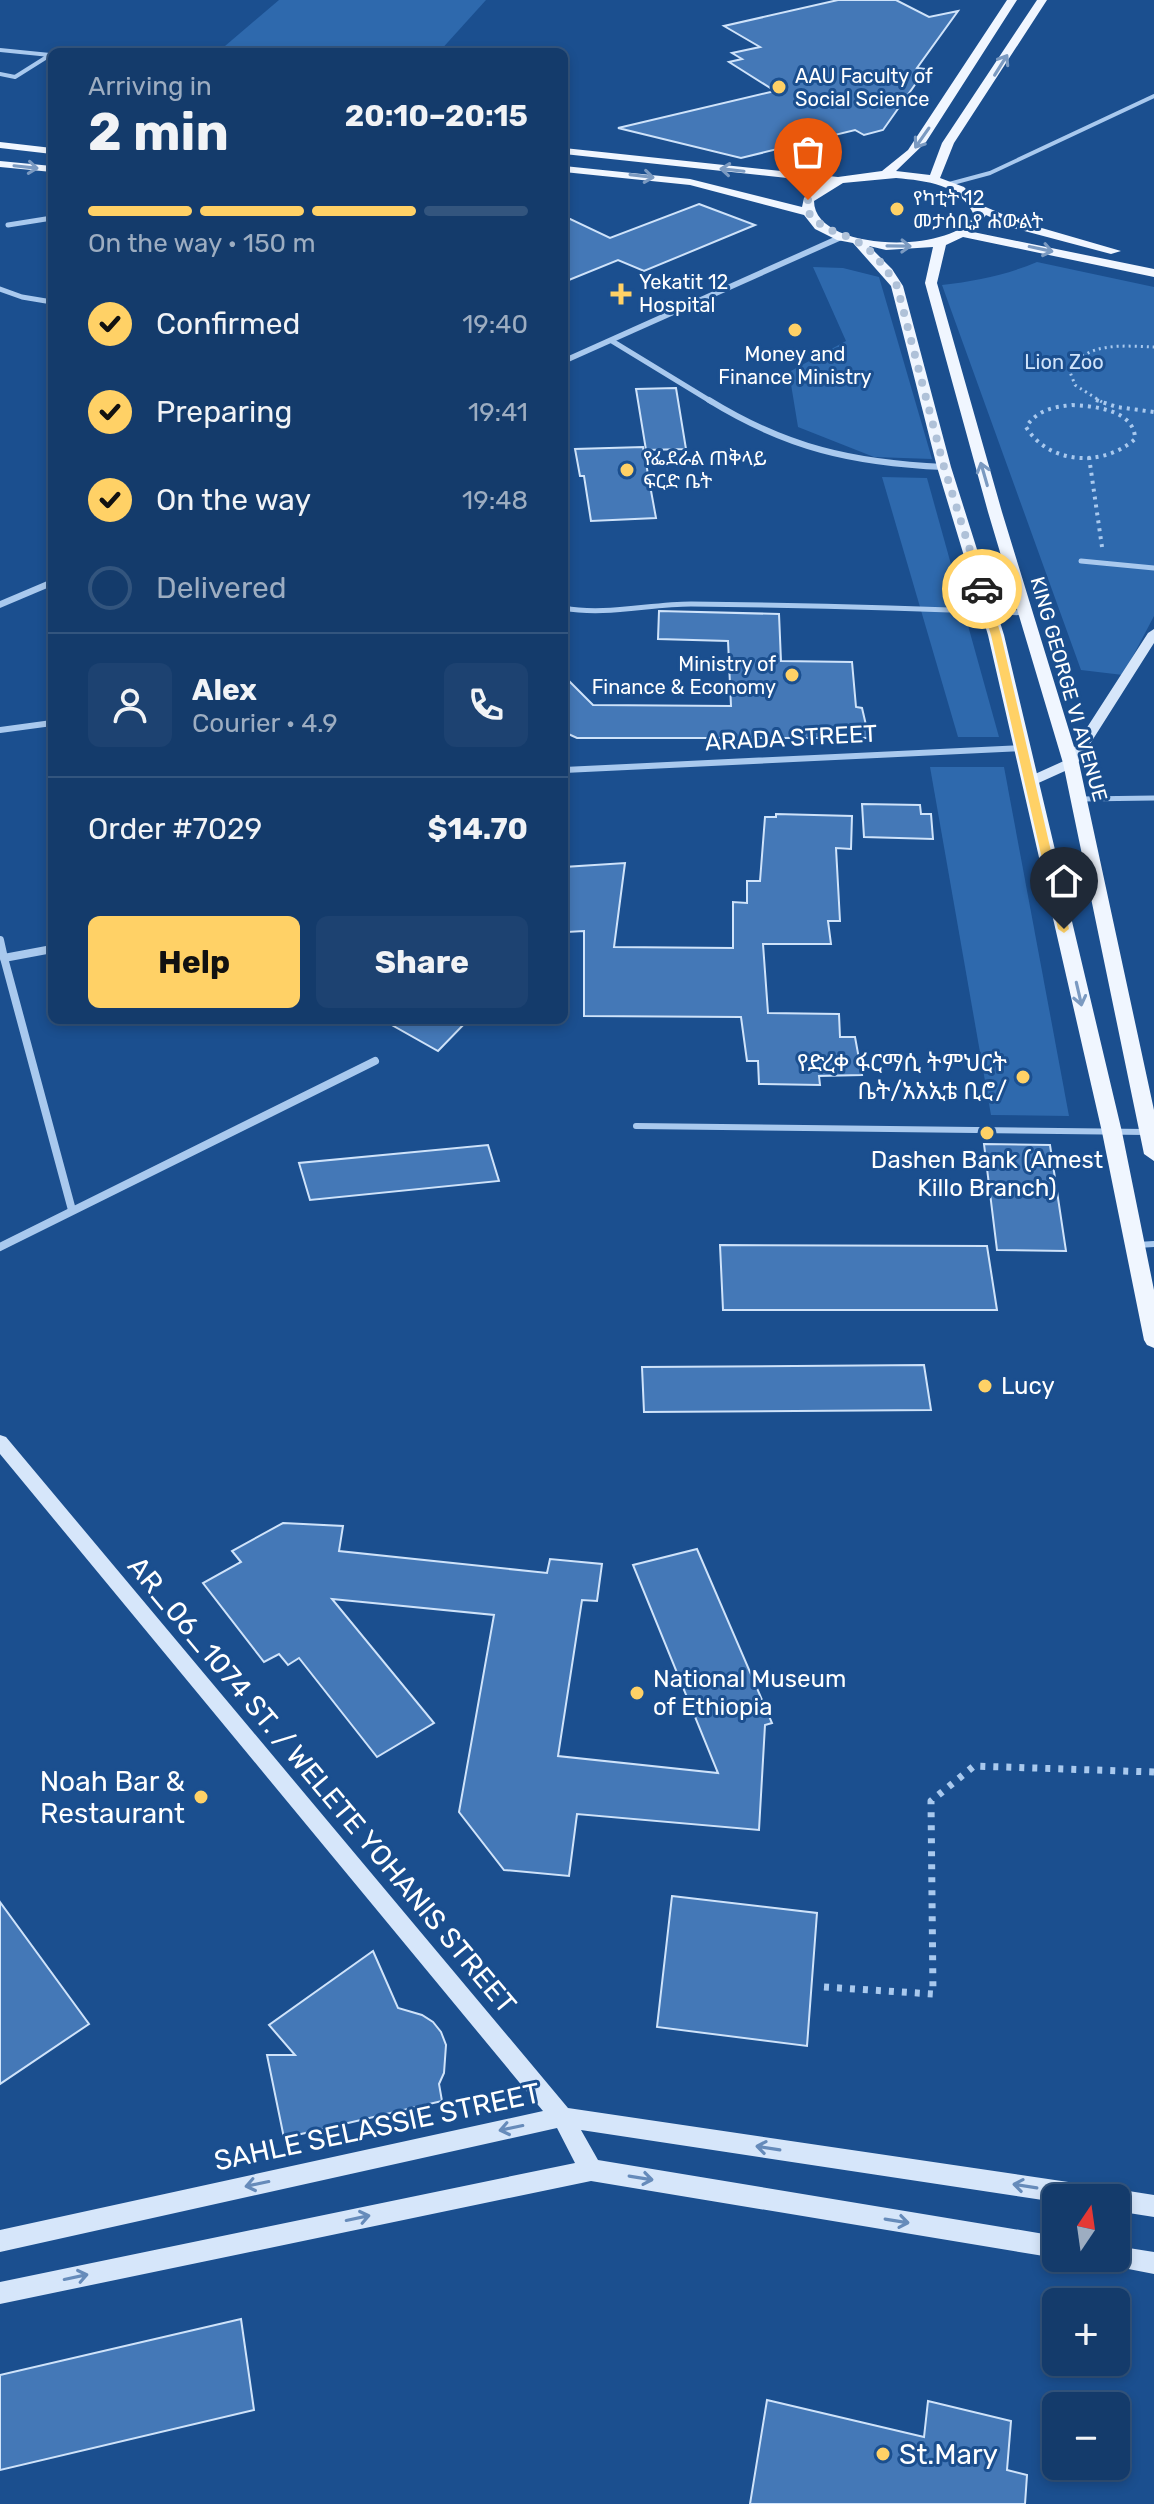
<!DOCTYPE html>
<html lang="en">
<head>
<meta charset="utf-8">
<style>
  body { margin:0; font-family:Rubik,"Noto Sans Ethiopic",sans-serif; background:#1d4271; color:#f1f3f6; height:100vh; display:flex; flex-direction:column; font-size:30px; white-space:nowrap }
  * { box-sizing:border-box; margin:0 }
  p { font-size:26px; color:#9dadc1 }
  .icon { flex:none; width:44px; height:44px; fill:none; stroke:currentColor; stroke-width:2; stroke-linecap:round; stroke-linejoin:round }
  .map { position:relative; flex:1; overflow:hidden }
  .sheet { position:absolute; left:48px; top:48px; width:520px; height:976px; display:flex; flex-direction:column; background:#143b6b; border-radius:12px; box-shadow:0 4px 12px #0003,0 0 0 2px #33557e }
  .sheet>* { flex:none }
  .needle { width:52px; rotate:13deg }
  .tools { position:absolute; left:1042px; top:2184px; display:grid; gap:16px }
  .tools a { display:grid; place-items:center; width:88px; height:88px; border-radius:12px; background:#143b6b; box-shadow:0 4px 12px #0003,0 0 0 2px #33557e; font-size:40px }
  .pin { position:absolute; display:grid; place-items:center; width:68px; height:68px; color:#fff; margin:-82px -34px; border-radius:50% 50% 50% 0; rotate:-45deg; box-shadow:0 0 8px #0007 }
  .pin .icon { rotate:45deg }
  .courier { position:absolute; display:grid; place-items:center; width:80px; height:80px; margin:-40px; border:6px solid #ffd166; border-radius:50%; background:#fff; color:#222; box-shadow:0 2px 10px #0007 }
  .overview em { font-style:normal; font-weight:700 }
  .overview div { display:flex; flex-direction:column-reverse }
  .overview { display:flex; align-items:center; justify-content:space-between; height:136px; padding:0 40px }
  h1 { font-size:52px; font-weight:700; line-height:60px }
  .bar { display:grid; grid-template-columns:repeat(4,1fr); gap:12px 8px; align-content:center; height:96px; padding:0 40px }
  .bar i { height:10px; border-radius:6px; background:#33557e }
  .bar .selected { background:#ffd166 }
  .bar p { grid-column:span 4 }
  .line { display:flex; align-items:center; gap:20px; padding:0 40px; border-top:2px solid #33557e }
  .line div { flex:1 }
  .round { display:grid; place-items:center; flex:none; width:84px; height:84px; border-radius:12px; background:#1d4271 }
  ol { padding:0 40px; list-style:none }
  li { display:flex; align-items:center; gap:24px; height:88px }
  li p { margin-inline-start:auto }
  li .icon { padding:8px; border-radius:50%; background:#ffd166; color:#111; stroke-width:4 }
  li:last-child { color:#9dadc1 }
  li i { width:44px; height:44px; border:4px solid #33557e; border-radius:50% }
  .button { display:flex; gap:16px; margin-top:auto; padding:16px 40px }
  .button a { flex:1; height:92px; border-radius:12px; background:#ffd166; color:#111; font-size:32px; font-weight:700; line-height:92px; text-align:center }
  .button a+a { background:#1d4271; color:#f1f3f6 }
  .map>svg:first-child { display:block }
</style>
</head>
<body>
<div class="map">
<svg width="1154" height="2504" viewBox="0 0 1154 2504">
  <rect width="100%" height="100%" fill="#1b4f8f"/>
  <g fill="#2e69ad">
    <polygon points="279,0 486,0 439,52 218,52"/>
    <path d="M1037,262L1154,287V616L1123,675L1081,670L942,285C976,281 1006,275 1037,262Z"/>
    <polygon points="813,267 843,268 879,277 932,459 874,457 798,427 789,372 846,341"/>
    <polygon points="882,477 927,478 999,737 958,737"/>
    <polygon points="930,767 1004,767 1069,1116 991,1115"/>
  </g>
  <g fill="#4478b7" stroke="#cfe3fa" stroke-width="2">
    <polygon points="838,0 896,0 929,17 958,11 917,68 926,69 883,130 864,135 855,130 741,158 618,128 775,91 729,62 742,59 732,53 760,47 724,26"/>
    <polygon points="699,204 755,225 644,271 618,260 564,282 564,216 610,238"/>
    <polygon points="676,388 686,449 646,450 636,389"/>
    <polygon points="643,447 656,518 591,521 584,476 580,476 575,449"/>
    <polygon points="659,611 779,614 781,661 852,662 856,707 862,708 869,738 577,738 564,732 564,676 593,705 731,706 728,641 658,639"/>
    <polygon points="862,804 920,805 921,814 931,814 933,839 864,837"/>
    <polygon points="776,814 852,816 851,849 836,848 840,921 828,921 831,944 763,944 768,1013 839,1014 840,1037 855,1037 862,1075 819,1076 820,1085 759,1084 758,1061 747,1061 741,1017 584,1016 584,931 567,932 564,867 625,863 614,947 733,948 733,902 747,903 747,881 760,881 765,817 776,817"/>
    <polygon points="383,1020 468,1020 438,1051"/>
    <polygon points="984,1144 1050,1145 1066,1251 997,1250"/>
    <polygon points="488,1145 499,1181 310,1200 299,1163"/>
    <polygon points="720,1245 987,1246 997,1310 723,1310"/>
    <polygon points="924,1365 931,1410 644,1412 642,1367"/>
    <polygon points="283,1523 343,1526 339,1551 547,1573 550,1559 602,1564 597,1601 582,1600 558,1756 718,1773 633,1565 697,1549 772,1723 765,1725 759,1830 577,1814 569,1876 504,1870 459,1812 494,1615 332,1599 434,1723 377,1757 299,1658 288,1665 279,1654 264,1662 203,1583 241,1562 232,1551"/>
    <polygon points="672,1896 817,1913 807,2046 657,2027"/>
    <polygon points="0,1902 89,2024 0,2084"/>
    <polygon points="373,1951 398,2008 422,2015 433,2022 441,2032 446,2045 444,2073 439,2084 442,2101 284,2138 267,2055 295,2055 269,2025"/>
    <polygon points="241,2319 254,2410 0,2470 0,2375"/>
    <polygon points="767,2400 924,2437 928,2401 1011,2421 1007,2470 1027,2475 1025,2504 750,2504"/>
  </g>
  <g fill="none" stroke-linecap="round" stroke-linejoin="round">
    <path stroke="#a9c9ee" stroke-width="3" stroke-dasharray="2 4" stroke-linecap="butt" d="M1102,402L1075,385L1070,372C1084,341 1124,346 1154,347"/>
    <g stroke="#a9c9ee" stroke-width="4" stroke-dasharray="3 5" stroke-linecap="butt">
      <polyline points="1096,400 1117,407 1154,412"/>
      <path d="M1072,405C1094,406 1135,410 1135,439C1104,467 1049,465 1026,427C1037,410 1053,407 1072,405Z"/>
      <polyline points="1089,457 1102,547"/>
    </g>
    <polyline stroke="#a9c9ee" stroke-width="7" stroke-dasharray="5 8" stroke-linecap="butt" points="824,1987 933,1994 931,1801 974,1766 1154,1772"/>
    <g stroke="#a9c9ee" stroke-width="4">
      <polyline points="0,50 50,55 15,77 0,74"/>
      <polyline points="949,184 990,173 1154,96"/>
    </g>
    <g stroke="#a9c9ee" stroke-width="5">
      <polyline points="1081,561 1154,568"/>
      <path d="M564,608C604,616 650,604 691,604C803,605 914,608 1026,613"/>
      <polyline points="1082,799 1154,798"/>
    </g>
    <g stroke="#a9c9ee" stroke-width="6">
      <polyline points="636,1126 1146,1132"/>
      <polyline points="1137,1245 1154,1244"/>
    </g>
    <g stroke="#a9c9ee" stroke-width="5">
      <polyline points="8,225 52,218"/>
      <polyline points="0,289 22,297 52,302"/>
      <polyline points="612,341 712,402"/>
    </g>
    <g stroke="#a9c9ee" stroke-width="6">
      <path d="M709,400C787,448 853,463 944,467"/>
      <polyline points="0,730 52,723"/>
      <polyline points="564,770 1021,748"/>
    </g>
    <g stroke="#a9c9ee" stroke-width="8">
      <polyline points="0,940 4,958"/>
      <polyline points="52,949 4,958 72,1210"/>
      <polyline points="0,1247 375,1061"/>
    </g>
    <g fill="#a9c9ee" fill-rule="evenodd">
      <polygon points="841,234 845,237 844,239 564,364 564,358"/>
      <polygon points="52,579 52,586 0,608 0,601"/>
    </g>
    <g fill="#d6e6fa" fill-rule="evenodd">
      <polygon points="1154,629 1154,643 1076,766 1034,785 1024,785 1024,779 1066,760 1148,633"/>
      <polygon points="0,1435 6,1437 568,2108 1102,2187 1110,2192 1116,2189 1154,2195 1154,2217 1116,2211 1116,2198 1056,2198 1056,2202 581,2130 598,2160 1056,2236 1056,2258 591,2181 0,2304 0,2282 575,2163 557,2128 0,2252 0,2230 543,2111 0,1454"/>
      <polygon points="1116,2246 1154,2252 1154,2274 1108,2265 1105,2258 1116,2258"/>
    </g>
    <g fill="#f0f6ff" fill-rule="evenodd">
      <path d="M1007,0H1017L926,142L896,171L930,175L942,143L1037,0H1047L954,143L940,178L964,187L981,205L1021,222L1121,251L1111,254L1013,228L986,215L973,232L1154,269V277L963,237L946,245L937,283L1002,512L1079,763L1154,1110V1161L1144,1154L1063,763L988,512L925,283L933,247L886,250L869,246L892,269L903,286L951,467L1004,635L1122,1132L1154,1290V1348L1147,1345L1144,1340L1102,1132L988,635L937,467L891,286L853,243L837,240L815,229L804,215L690,185L564,172V166L690,179L802,207L804,198L824,182L564,154V148L838,177L882,171L908,150ZM896,178C927,181 960,184 974,215C953,255 814,252 814,201L843,183Z"/>
      <polygon points="0,142 52,148 52,154 0,148"/>
      <polygon points="0,161 52,166 52,172 0,167"/>
    </g>
  </g>
  <defs><path id="oneway-shaft" d="M-6 0H5M1.5-3L5.5 0L1.5 3" fill="none" stroke-width="1.6" stroke-linecap="round" stroke-linejoin="round" transform="scale(2)"/></defs>
  <g stroke="#7b9ac1">
    <use href="#oneway-shaft" transform="translate(1001 65) rotate(-58)"/>
    <use href="#oneway-shaft" transform="translate(922 138) rotate(125)"/>
    <use href="#oneway-shaft" transform="translate(26 167) rotate(6)"/>
    <use href="#oneway-shaft" transform="translate(732 170) rotate(-174)"/>
    <use href="#oneway-shaft" transform="translate(642 176) rotate(7)"/>
    <use href="#oneway-shaft" transform="translate(899 246) rotate(1)"/>
    <use href="#oneway-shaft" transform="translate(1041 249) rotate(12)"/>
    <use href="#oneway-shaft" transform="translate(984 474) rotate(-106)"/>
    <use href="#oneway-shaft" transform="translate(1079 994) rotate(77)"/>
  </g>
  <g stroke="#668bba">
    <use href="#oneway-shaft" transform="translate(511 2128) rotate(168)"/>
    <use href="#oneway-shaft" transform="translate(768 2148) rotate(-171)"/>
    <use href="#oneway-shaft" transform="translate(641 2178) rotate(9)"/>
    <use href="#oneway-shaft" transform="translate(257 2184) rotate(168)"/>
    <use href="#oneway-shaft" transform="translate(1025 2186) rotate(-171)"/>
    <use href="#oneway-shaft" transform="translate(358 2218) rotate(-12)"/>
    <use href="#oneway-shaft" transform="translate(897 2221) rotate(9)"/>
    <use href="#oneway-shaft" transform="translate(76 2277) rotate(-12)"/>
  </g>
  <polygon fill="#ffd166" points="982,586 987,589 1001,635 1069,929 1064,933 1058,929 991,635 977,589"/>
  <g fill="none" stroke-linecap="round" stroke-linejoin="round">
    <path stroke="#afc1d8" stroke-width="8" stroke-dasharray="0 14.4" d="M808,200V212C825,233 837,230 858,242C873,250 888,271 897,286L944,467L982,589"/>
  </g>
  <g fill="#ffd166" stroke="#1b4f8f" stroke-width="3">
    <circle cx="779" cy="87" r="8"/>
    <circle cx="897" cy="209" r="8"/>
    <path d="M617 282h8v8h8v8h-8v8h-8v-8h-8v-8h8z"/>
    <circle cx="795" cy="330" r="8"/>
    <circle cx="627" cy="470" r="8"/>
    <circle cx="792" cy="675" r="8"/>
    <circle cx="1023" cy="1077" r="8"/>
    <circle cx="987" cy="1133" r="8"/>
    <circle cx="985" cy="1386" r="8"/>
    <circle cx="637" cy="1693" r="8"/>
    <circle cx="201" cy="1797" r="8"/>
    <circle cx="883" cy="2454" r="8"/>
  </g>
  <g text-anchor="middle" dominant-baseline="central" stroke-width="6" stroke-linejoin="round" paint-order="stroke">
    <g font-size="20" fill="#fff" stroke="#1b4f8f" text-anchor="start">
      <text x="795" y="76">AAU Faculty of<tspan x="795" dy="23">Social Science</tspan></text>
      <text x="913" y="198">የካቲት 12<tspan x="913" dy="23">መታሰቢያ ሐውልት</tspan></text>
      <text x="639" y="282">Yekatit 12<tspan x="639" dy="23">Hospital</tspan></text>
      <text x="795" y="354" text-anchor="middle">Money and<tspan x="795" dy="23">Finance Ministry</tspan></text>
      <text x="643" y="458">የፌደራል ጠቅላይ<tspan x="643" dy="23">ፍርድ ቤት</tspan></text>
      <text x="776" y="664" text-anchor="end">Ministry of<tspan x="776" dy="23">Finance &amp; Economy</tspan></text>
    </g>
    <g font-size="20" fill="#cfe3fa" stroke="#1b4f8f">
      <text x="1064" y="362">Lion Zoo</text>
    </g>
    <g font-size="20" fill="#fff" stroke="#1b4f8f">
      <text transform="translate(1069 689) rotate(74)">KING GEORGE VI AVENUE</text>
    </g>
    <g font-size="24" fill="#fff" stroke="#1b4f8f">
      <text transform="translate(791 738) rotate(-3)">ARADA STREET</text>
    </g>
    <g font-size="24" fill="#fff" stroke="#1b4f8f" text-anchor="start">
      <text x="1007" y="1063" text-anchor="end">የድረቀ ፋርማሲ ትምህርት<tspan x="1007" dy="28">ቤት/አአኢቴ ቢሮ/</tspan></text>
      <text x="987" y="1160" text-anchor="middle">Dashen Bank (Amest<tspan x="987" dy="28">Killo Branch)</tspan></text>
      <text x="1001" y="1386">Lucy</text>
      <text x="653" y="1679">National Museum<tspan x="653" dy="28">of Ethiopia</tspan></text>
    </g>
    <g font-size="28" fill="#fff" stroke="#1b4f8f" text-anchor="end">
      <text x="185" y="1781">Noah Bar &amp;<tspan x="185" dy="32">Restaurant</tspan></text>
      <text x="899" y="2454" text-anchor="start">St.Mary</text>
    </g>
    <g font-size="28" fill="#fff" stroke="#1b4f8f">
      <text transform="translate(322 1785) rotate(50)">AR_06_1074 ST. / WELETE YOHANIS STREET</text>
      <text transform="translate(377 2127) rotate(-12)">SAHLE SELASSIE STREET</text>
    </g>
  </g>
</svg>
<div class="tools">
<a><svg class="needle" viewBox="-14 -14 28 28"><path d="M0-13l5 13h-10z" fill="#e53935"/><path d="M0 13l5-13h-10z" fill="#9dadc1"/></svg></a>
<a>+</a>
<a>−</a>
</div>
<div class="pin" style="left:808px;top:200px;background:#ea580c"><svg class="icon" aria-label="bag" viewBox="0 0 24 24"><path d="M5 8h14l-1 12H6zM9 8a3 3 0 0 1 6 0"/></svg></div>
<div class="pin" style="left:1064px;top:929px;background:#1f2937"><svg class="icon" aria-label="home" viewBox="0 0 24 24"><path d="M3 11l9-7 9 7M6 9v11h12V9"/></svg></div>
<div class="courier" style="left:982px;top:589px"><svg class="icon" aria-label="car" viewBox="0 0 24 24"><path d="M5 17H2v-5l4-1 3-4h7l3 4 3 1v5h-3M9 17h6M6 11h13"/><circle cx="7" cy="17" r="2"/><circle cx="17" cy="17" r="2"/></svg></div>
<section class="sheet">
<div class="overview"><div><h1>2 min</h1><p>Arriving in</p></div><em>20:10–20:15</em></div>
<div class="bar"><i class="selected"></i><i class="selected"></i><i class="selected"></i><i></i><p>On the way · 150 m</p></div>
<ol>
<li><svg class="icon" aria-label="check" viewBox="0 0 24 24"><path d="M5 12l5 5 9-10"/></svg>Confirmed<p>19:40</p></li>
<li><svg class="icon" aria-label="check" viewBox="0 0 24 24"><path d="M5 12l5 5 9-10"/></svg>Preparing<p>19:41</p></li>
<li><svg class="icon" aria-label="check" viewBox="0 0 24 24"><path d="M5 12l5 5 9-10"/></svg>On the way<p>19:48</p></li>
<li><i></i>Delivered</li>
</ol>
<div class="line" style="height:144px"><a class="round"><svg class="icon" aria-label="person" viewBox="0 0 24 24"><circle cx="12" cy="8" r="4"/><path d="M4 21q1-7 8-7t8 7"/></svg></a><div><b>Alex</b><p>Courier · 4.9</p></div><a class="round"><svg class="icon" aria-label="phone" viewBox="0 0 24 24"><path d="M5 4h4l2 5-3 2q2 4 5 5l2-3 5 2v4C11 20 4 13 5 4z"/></svg></a></div>
<div class="line" style="height:104px"><div>Order #7029</div><b>$14.70</b></div>
<div class="button"><a>Help</a><a>Share</a></div>
</section>
</div>
</body>
</html>
